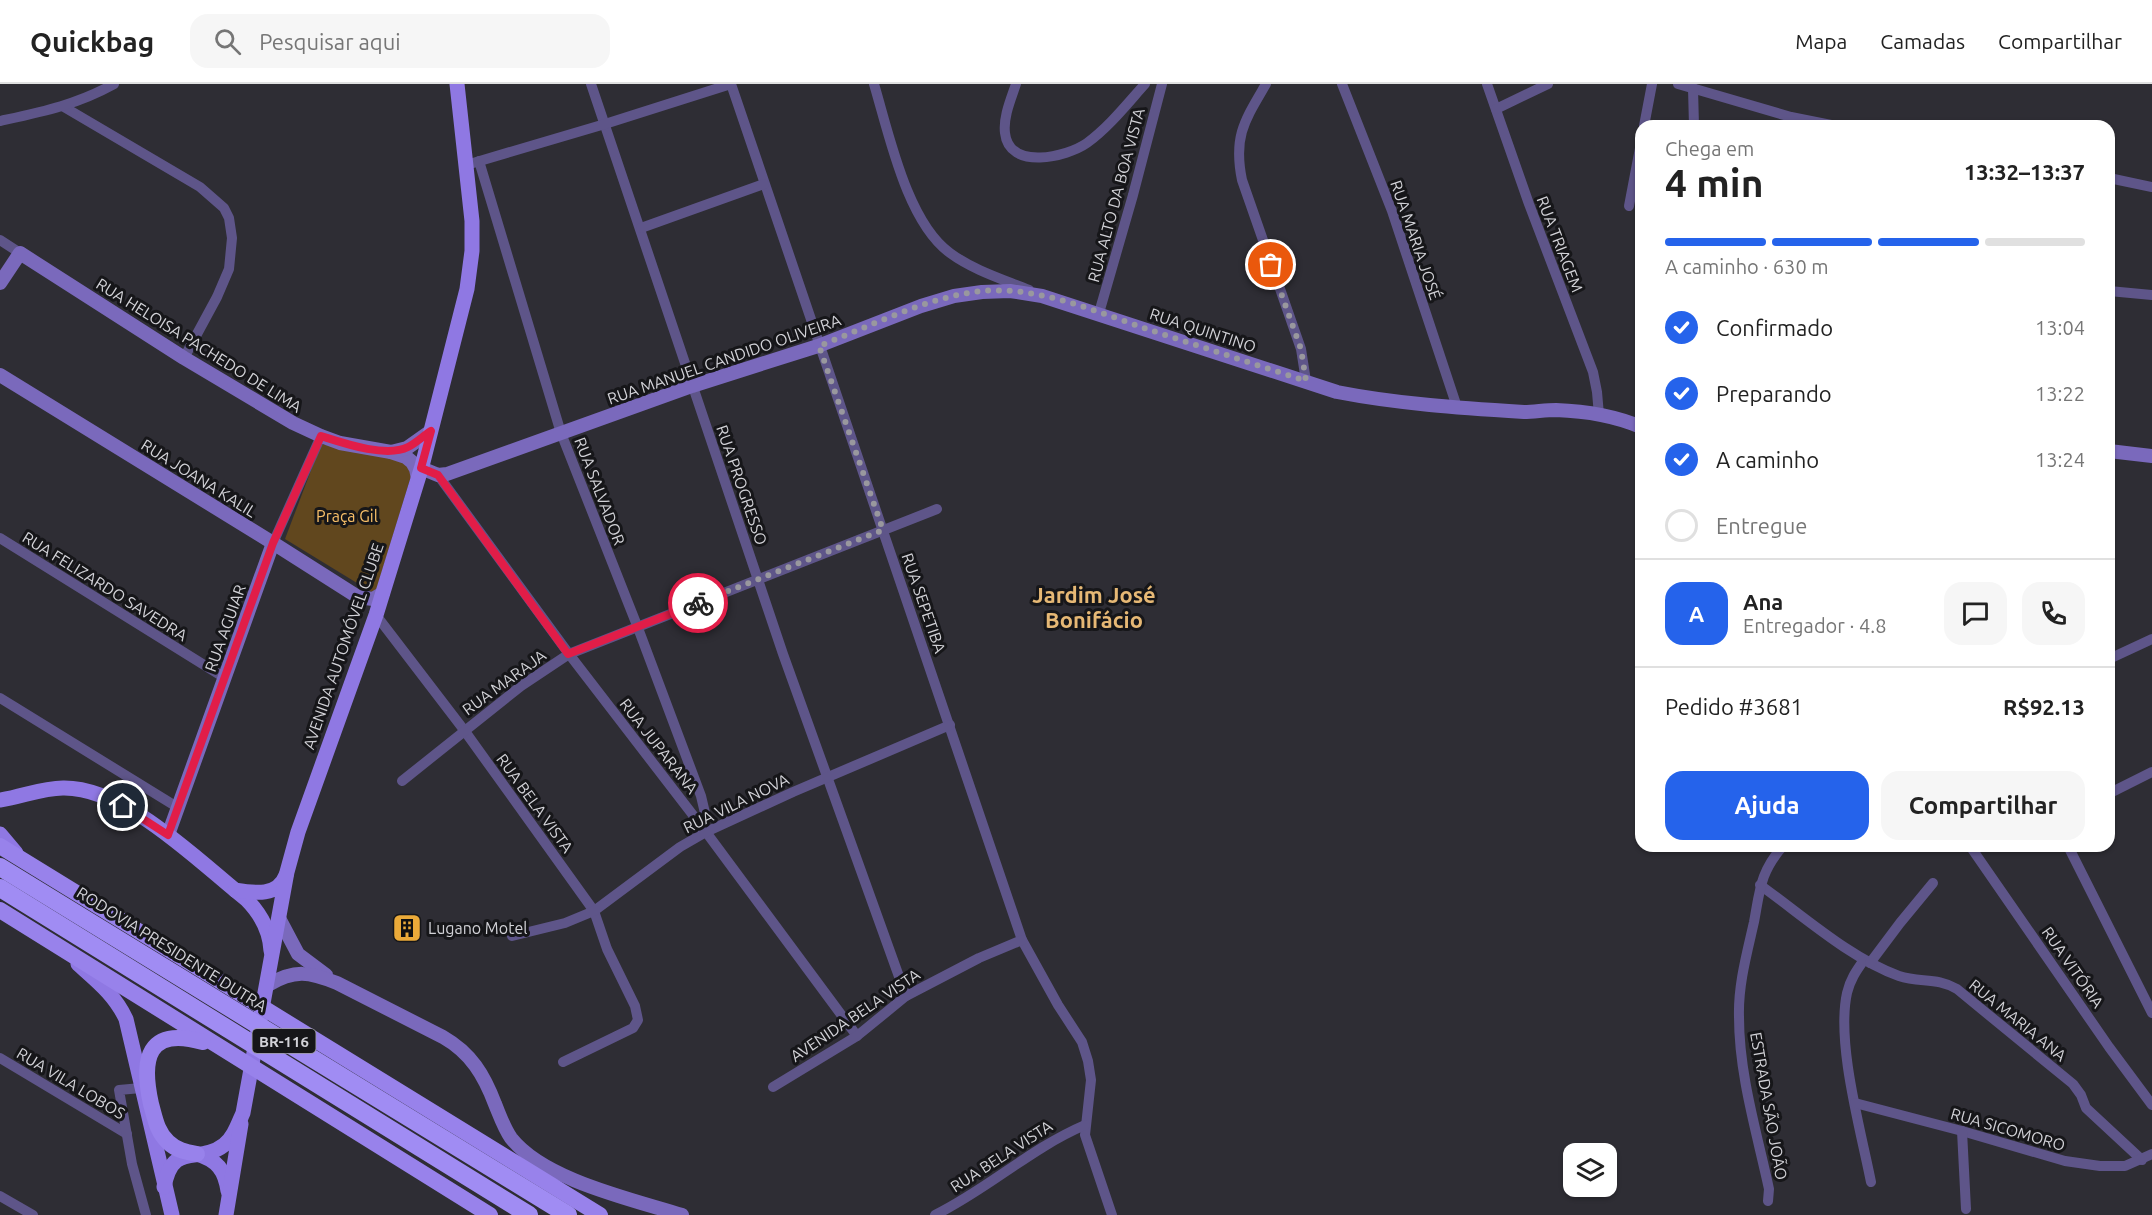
<!DOCTYPE html>
<html lang="pt">
<head>
<meta charset="utf-8">
<style>
  body { margin:0; font-family:Ubuntu,sans-serif; background:#f6f6f6; color:#222; height:100vh; display:flex; flex-direction:column; font-size:22px; white-space:nowrap }
  * { box-sizing:border-box; margin:0 }
  p { font-size:20px; color:#767676 }
  .icon { flex:none; width:33px; height:33px; fill:none; stroke:currentColor; stroke-width:2; stroke-linecap:round; stroke-linejoin:round }
  .map { position:relative; flex:1; overflow:hidden }
  .drawer { position:absolute; left:1635px; top:36px; width:480px; height:732px; display:flex; flex-direction:column; background:#fff; border-radius:18px; box-shadow:0 2px 4px #0004 }
  .drawer>* { flex:none }
  .buttons { position:absolute; left:1563px; top:1059px; display:grid; gap:12px }
  .buttons a { display:grid; place-items:center; width:54px; height:54px; border-radius:12px; background:#fff; box-shadow:0 2px 4px #0004; font-size:30px }
  .pin { position:absolute; display:grid; place-items:center; width:51px; height:51px; color:#fff; margin:-26px; border:3px solid #fff; border-radius:50%; box-shadow:0 2px 6px #0007 }
  .courier { position:absolute; display:grid; place-items:center; width:60px; height:60px; margin:-30px; border:4px solid #e11d48; border-radius:50%; background:#fff; color:#222; box-shadow:0 2px 8px #0007 }
  .summary em { font-style:normal; font-weight:600 }
  .summary div { display:flex; flex-direction:column-reverse }
  .summary { display:flex; align-items:center; justify-content:space-between; height:102px; padding:0 30px }
  h1 { font-size:39px; font-weight:600; line-height:45px }
  .bar { display:grid; grid-template-columns:repeat(4,1fr); gap:9px 6px; align-content:center; height:72px; padding:0 30px }
  .bar i { height:8px; border-radius:4px; background:#e0e0e0 }
  .bar .current { background:#2563eb }
  .bar p { grid-column:span 4 }
  .line { display:flex; align-items:center; gap:15px; padding:0 30px; border-top:2px solid #e0e0e0 }
  .line div { flex:1 }
  .round { display:grid; place-items:center; flex:none; width:63px; height:63px; border-radius:18px; background:#f6f6f6 }
  ol { padding:0 30px; list-style:none }
  li { display:flex; align-items:center; gap:18px; height:66px }
  li p { margin-inline-start:auto }
  li .icon { padding:6px; border-radius:50%; background:#2563eb; color:#fff; stroke-width:4 }
  li:last-child { color:#767676 }
  li i { width:33px; height:33px; border:3px solid #e0e0e0; border-radius:50% }
  .primary-button { display:flex; gap:12px; margin-top:auto; padding:12px 30px }
  .primary-button a { flex:1; height:69px; border-radius:18px; background:#2563eb; color:#fff; font-size:24px; font-weight:600; line-height:69px; text-align:center }
  .primary-button a+a { background:#f6f6f6; color:#222 }
  header { display:flex; align-items:center; gap:36px; box-sizing:border-box; height:84px; padding:0 30px; background:#fff; border-bottom:2px solid #e0e0e0 }
  header strong { font-size:28px }
  nav { display:flex; gap:33px; margin-inline-start:auto; font-size:21px }
  .search { width:420px; height:54px; background:#f6f6f6; display:flex; align-items:center; gap:15px; box-sizing:border-box; padding:0 21px; border-radius:18px; color:#767676; font-size:22px }
  .map>svg:first-child { display:block }
</style>
</head>
<body>
<header>
<strong>Quickbag</strong>
<div class="search"><svg class="icon" aria-label="search" viewBox="0 0 24 24"><circle cx="10" cy="10" r="6"/><path d="M15 15l6 6"/></svg>Pesquisar aqui</div>
<nav><a>Mapa</a><a>Camadas</a><a>Compartilhar</a></nav>
</header>
<div class="map">
<svg width="2152" height="1131" viewBox="0 0 2152 1131">
  <rect width="100%" height="100%" fill="#2e2d34"/>
  <polygon fill="#61471e" points="321,360 416,376 375,510 285,455"/>
  <g fill="none" stroke-linecap="round" stroke-linejoin="round">
    <g stroke="#5e5589" stroke-width="10">
      <polyline points="591,0 783,570 906,912"/>
      <polyline points="731,0 1022,856 1058,921 1082,958 1088,977 1091,996 1085,1051 1112,1131"/>
      <path d="M874,0C889,50 907,138 950,169C973,186 1002,195 1029,206"/>
      <path d="M1016,0C1011,15 1003,33 1005,49C1009,87 1067,73 1087,59C1109,43 1127,20 1145,0"/>
      <path d="M1266,0C1245,36 1233,52 1242,96L1301,265L1306,297"/>
      <polyline points="1342,0 1392,127 1457,323"/>
      <polyline points="1487,0 1529,120 1593,288 1597,308 1599,331"/>
      <polyline points="1678,0 1791,33 1836,42"/>
      <polyline points="1693,4 1694,42"/>
      <polyline points="64,23 200,103 224,124 229,134 232,154 229,185 217,213 184,274"/>
      <polyline points="1496,25 1548,0"/>
      <path d="M0,37C41,28 76,21 114,0"/>
      <polyline points="1644,42 1652,0"/>
      <polyline points="479,77 561,349 638,544 701,712 705,729 702,742"/>
      <polyline points="473,79 605,40 731,0"/>
      <polyline points="2109,94 2152,103"/>
      <polyline points="1629,122 1641,59"/>
      <polyline points="641,144 764,100"/>
      <polyline points="0,156 20,169"/>
      <polyline points="2109,207 2152,211"/>
      <polyline points="1099,229 1133,111 1162,0"/>
      <polyline points="438,391 569,570 706,748 857,952"/>
      <polyline points="0,454 225,594"/>
      <polyline points="273,459 321,352"/>
      <polyline points="376,531 464,646 594,827 607,865 635,922 638,936 633,944 563,978"/>
      <polyline points="2109,575 2152,555"/>
      <polyline points="0,614 177,723"/>
      <polyline points="402,697 521,602 569,570 937,425"/>
      <polyline points="2114,707 2152,688"/>
      <polyline points="1970,762 2109,963 2152,1021"/>
      <polyline points="2068,762 2152,929"/>
      <path d="M1760,801C1802,831 1851,875 1899,892C1920,899 1937,893 1957,905L2073,1000L2081,1011L2086,1024L2142,1076"/>
      <polyline points="512,852 565,839 594,827 680,763 706,748 793,708 950,641"/>
      <path d="M1864,876C1856,887 1850,896 1847,909C1836,959 1861,1047 1871,1098"/>
      <polyline points="1870,879 1900,839 1933,799"/>
      <polyline points="0,974 127,1050"/>
      <polyline points="773,1003 857,952 906,912 979,874 1022,856"/>
      <polyline points="141,1004 119,1006 132,1080 146,1131"/>
      <polyline points="1855,1019 1962,1047 2065,1077 2100,1082 2125,1082 2152,1070"/>
      <polyline points="1962,1047 1966,1125"/>
      <polyline points="0,1112 33,1131"/>
      <path d="M1768,1117L1769,1105C1757,1049 1739,991 1739,933C1738,901 1747,869 1754,838C1760,806 1760,788 1783,762"/>
      <path d="M935,1131C988,1105 1031,1064 1085,1041"/>
    </g>
    <g stroke="#7a69bc" stroke-width="14">
      <polyline points="0,199 20,169 184,274 293,339 321,352 340,359 391,368 406,373 412,378 416,385 418,395"/>
      <polyline points="0,291 273,459 358,513 373,515 383,509"/>
      <polyline points="2109,367 2152,372"/>
      <polyline points="391,368 407,364 431,347"/>
      <path d="M421,384L438,391L447,390L692,302L818,262L921,222L954,212L982,208L1010,207L1042,212L1337,308C1398,320 1461,324 1524,328C1534,328 1545,326 1556,326C1584,327 1615,332 1641,343"/>
      <polyline points="168,751 273,459"/>
      <polyline points="280,836 298,870 326,891"/>
      <path d="M268,901C295,885 309,888 337,899L443,953C471,969 484,991 495,1020C500,1032 504,1044 511,1054C544,1096 631,1115 682,1131"/>
    </g>
    <g stroke="#8f78e3" stroke-width="15">
      <path d="M0,716C22,713 41,704 63,704C126,703 199,778 246,815C260,829 270,846 271,867"/>
      <polyline points="0,750 16,769"/>
      <path d="M235,806C254,809 278,813 286,791"/>
      <path d="M78,880C97,897 115,911 126,935L172,1131"/>
      <path d="M197,1070C217,1076 225,1086 228,1107"/>
      <path d="M164,1103C173,1056 198,1081 224,1061C234,1053 238,1040 243,1029L287,788L298,748L376,531L422,382L467,205L472,167V137L457,0"/>
      <polyline points="226,1131 241,1040"/>
    </g>
    <g stroke="#9882eb" stroke-width="16">
      <polyline points="0,762 600,1131"/>
      <polyline points="0,826 490,1131"/>
      <path d="M197,1070C186,1068 176,1066 168,1058C157,1048 155,1034 151,1020C141,975 147,942 203,958"/>
    </g>
    <g stroke="#a08cf3" stroke-width="18">
      <polyline points="0,783 568,1131"/>
      <polyline points="0,804 529,1131"/>
    </g>
  </g>
  <g fill="none" stroke-linecap="round" stroke-linejoin="round">
    <path stroke="#99989e" stroke-width="6" stroke-dasharray="0 10.8" d="M698,519L883,446L819,262C868,243 930,212 982,207C1039,202 1097,228 1150,246C1202,263 1254,280 1306,297L1301,265L1271,181"/>
    <path stroke="#e11d48" stroke-width="8" d="M123,722L168,751L273,459L321,352C343,359 386,374 408,363C416,359 423,352 431,347L421,384L438,391L568,570L698,519"/>
  </g>
  <defs>
    <g id="building-square" transform="scale(1.5)"><rect x="-9" y="-9" width="18" height="18" rx="4" fill="#ebaa39" stroke="#161619"/><path d="M-4-6H4V6H1V3H-1V6H-4ZM-2.5-4.3h1.7v1.8h-1.7ZM.8-4.3h1.7v1.8H.8ZM-2.5-1h1.7V.8h-1.7ZM.8-1h1.7V.8H.8Z" fill="#111"/></g>
  </defs>
  <g fill-rule="evenodd">
    <use href="#building-square" x="407" y="844"/>
  </g>
  <g text-anchor="middle" dominant-baseline="central" stroke-width="6" stroke-linejoin="round" paint-order="stroke">
    <rect fill="#161619" stroke="#9a9a9e" stroke-width="1.5" x="252.5" y="945" width="63" height="24" rx="4.5"/>
    <g font-size="15" font-weight="bold" fill="#d2d2d7">
      <text x="284" y="957">BR-116</text>
    </g>
    <g font-size="16" fill="#d2d2d7" stroke="#161619">
      <text transform="translate(1116 111) rotate(-75)">RUA ALTO DA BOA VISTA</text>
      <text transform="translate(1416 156) rotate(71)">RUA MARIA JOSÉ</text>
      <text transform="translate(1560 160) rotate(69)">RUA TRIAGEM</text>
      <text transform="translate(1203 246) rotate(18)">RUA QUINTINO</text>
      <text transform="translate(199 261) rotate(32)">RUA HELOISA PACHEDO DE LIMA</text>
      <text transform="translate(724 275) rotate(-19)">RUA MANUEL CANDIDO OLIVEIRA</text>
      <text transform="translate(199 394) rotate(32)">RUA JOANA KALIL</text>
      <text transform="translate(742 401) rotate(71)">RUA PROGRESSO</text>
      <text transform="translate(600 407) rotate(69)">RUA SALVADOR</text>
      <text transform="translate(105 502) rotate(32)">RUA FELIZARDO SAVEDRA</text>
      <text transform="translate(924 519) rotate(71)">RUA SEPETIBA</text>
      <text transform="translate(225 544) rotate(-70)">RUA AGUIAR</text>
      <text transform="translate(343 562) rotate(-71)">AVENIDA AUTOMÓVEL CLUBE</text>
      <text transform="translate(504 598) rotate(-36)">RUA MARAJA</text>
      <text transform="translate(659 662) rotate(52)">RUA JUPARANA</text>
      <text transform="translate(535 719) rotate(54)">RUA BELA VISTA</text>
      <text transform="translate(736 719) rotate(-26)">RUA VILA NOVA</text>
      <text transform="translate(172 865) rotate(32)">RODOVIA PRESIDENTE DUTRA</text>
      <text transform="translate(2073 883) rotate(55)">RUA VITÓRIA</text>
      <text transform="translate(855 931) rotate(-34)">AVENIDA BELA VISTA</text>
      <text transform="translate(2018 936) rotate(39)">RUA MARIA ANA</text>
      <text transform="translate(71 999) rotate(31)">RUA VILA LOBOS</text>
      <text transform="translate(1769 1022) rotate(80)">ESTRADA SÃO JOÃO</text>
      <text transform="translate(2008 1045) rotate(16)">RUA SICOMORO</text>
      <text transform="translate(1001 1072) rotate(-33)">RUA BELA VISTA</text>
    </g>
    <g font-size="16" fill="#fac169" stroke="#161619">
      <text x="347" y="432">Praça Gil</text>
    </g>
    <g font-size="16" fill="#d2d2d7" stroke="#161619" text-anchor="start">
      <text x="428" y="844">Lugano Motel</text>
    </g>
    <g font-size="22" font-weight="bold" fill="#e6b875" stroke="#161619">
      <text x="1094" y="510">Jardim José<tspan x="1094" dy="25">Bonifácio</tspan></text>
    </g>
  </g>
</svg>
<div class="buttons">
<a><svg class="icon" aria-label="layers" viewBox="0 0 24 24"><path d="M12 4l9 5-9 5-9-5zM3 14l9 5 9-5"/></svg></a>
</div>
<div class="pin" style="left:1271px;top:181px;background:#ea580c"><svg class="icon" aria-label="bag" viewBox="0 0 24 24"><path d="M5 8h14l-1 12H6zM9 8a3 3 0 0 1 6 0"/></svg></div>
<div class="pin" style="left:123px;top:722px;background:#1f2937"><svg class="icon" aria-label="home" viewBox="0 0 24 24"><path d="M3 11l9-7 9 7M6 9v11h12V9"/></svg></div>
<div class="courier" style="left:698px;top:519px"><svg class="icon" aria-label="bike" viewBox="0 0 24 24"><circle cx="6" cy="16" r="4"/><circle cx="18" cy="16" r="4"/><path d="M6 16l4-8h5l3 8M10 8l3 8H6M13 5h3"/></svg></div>
<section class="drawer">
<div class="summary"><div><h1>4 min</h1><p>Chega em</p></div><em>13:32–13:37</em></div>
<div class="bar"><i class="current"></i><i class="current"></i><i class="current"></i><i></i><p>A caminho · 630 m</p></div>
<ol>
<li><svg class="icon" aria-label="check" viewBox="0 0 24 24"><path d="M5 12l5 5 9-10"/></svg>Confirmado<p>13:04</p></li>
<li><svg class="icon" aria-label="check" viewBox="0 0 24 24"><path d="M5 12l5 5 9-10"/></svg>Preparando<p>13:22</p></li>
<li><svg class="icon" aria-label="check" viewBox="0 0 24 24"><path d="M5 12l5 5 9-10"/></svg>A caminho<p>13:24</p></li>
<li><i></i>Entregue</li>
</ol>
<div class="line" style="height:108px"><b class="round" style="background:#2563eb;color:#fff">A</b><div><b>Ana</b><p>Entregador · 4.8</p></div><a class="round"><svg class="icon" aria-label="chat" viewBox="0 0 24 24"><path d="M4 5h16v11H9l-5 4z"/></svg></a><a class="round"><svg class="icon" aria-label="phone" viewBox="0 0 24 24"><path d="M5 4h4l2 5-3 2q2 4 5 5l2-3 5 2v4C11 20 4 13 5 4z"/></svg></a></div>
<div class="line" style="height:78px"><div>Pedido #3681</div><b>R$92.13</b></div>
<div class="primary-button"><a>Ajuda</a><a>Compartilhar</a></div>
</section>
</div>
</body>
</html>
